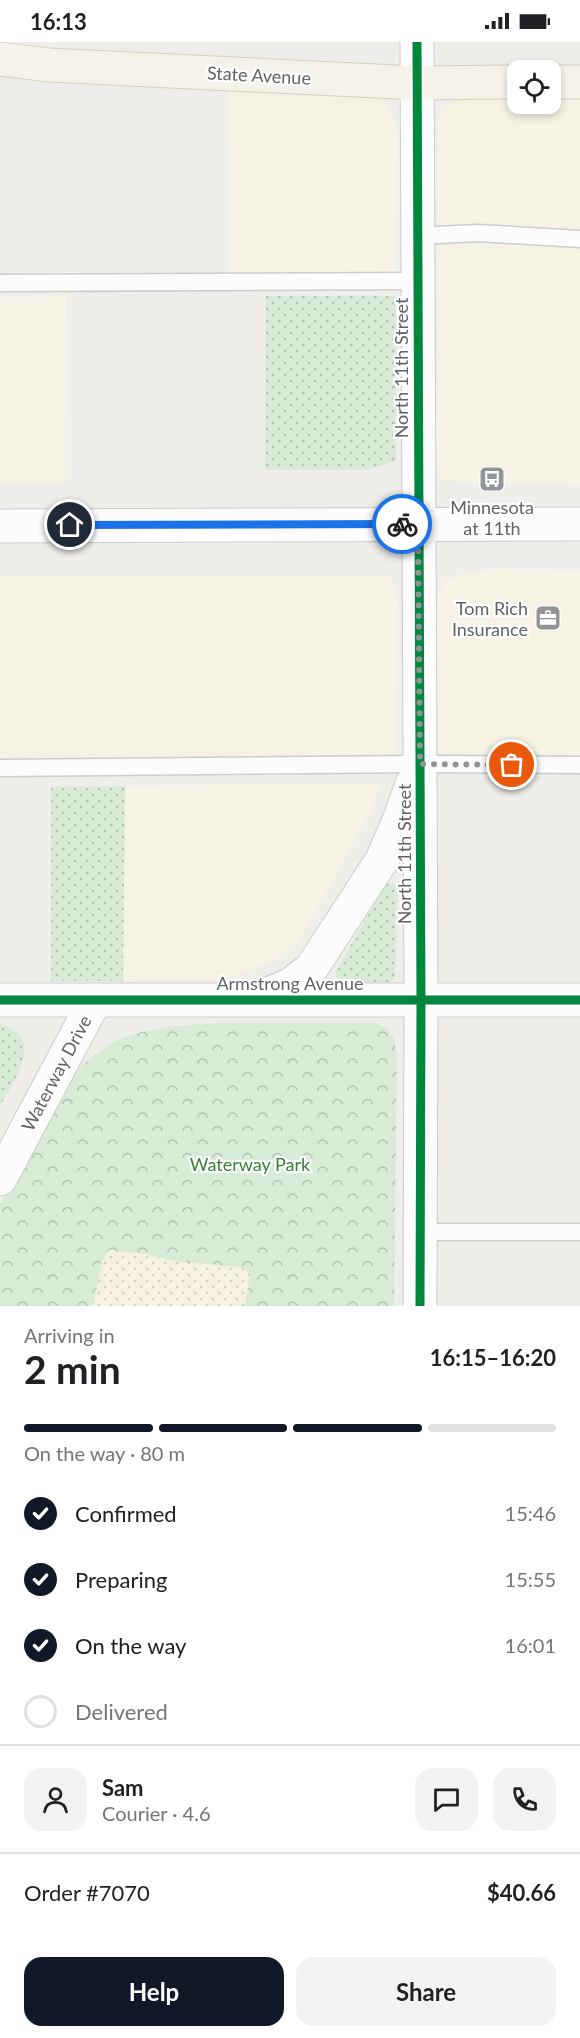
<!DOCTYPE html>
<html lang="en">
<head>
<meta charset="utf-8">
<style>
  body { margin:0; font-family:Lato,sans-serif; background:#f2f2f2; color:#202124; height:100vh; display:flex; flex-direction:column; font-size:22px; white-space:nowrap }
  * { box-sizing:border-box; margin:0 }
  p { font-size:20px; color:#757577 }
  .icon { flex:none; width:33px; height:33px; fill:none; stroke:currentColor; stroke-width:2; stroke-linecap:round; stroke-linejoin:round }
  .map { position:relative; height:1264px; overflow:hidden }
  .side { display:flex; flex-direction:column; background:#fff; flex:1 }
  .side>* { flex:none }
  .tools { position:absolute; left:507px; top:18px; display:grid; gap:12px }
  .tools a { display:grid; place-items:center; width:54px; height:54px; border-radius:12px; background:#fff; box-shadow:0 3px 9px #0003; font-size:30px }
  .pin { position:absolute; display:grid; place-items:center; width:51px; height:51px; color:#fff; margin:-26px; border:3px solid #fff; border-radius:50%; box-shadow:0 2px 6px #0007 }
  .courier { position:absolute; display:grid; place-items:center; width:60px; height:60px; margin:-30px; border:4px solid #1a73e8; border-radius:50%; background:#fff; color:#222; box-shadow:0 2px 8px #0007 }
  .overview em { font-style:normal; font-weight:700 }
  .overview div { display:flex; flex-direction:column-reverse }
  .overview { display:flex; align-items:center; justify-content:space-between; height:102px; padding:0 24px }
  h1 { font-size:39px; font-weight:700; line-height:45px }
  .bar { display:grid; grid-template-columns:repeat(4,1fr); gap:9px 6px; align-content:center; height:72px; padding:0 24px }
  .bar i { height:8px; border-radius:4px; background:#e0e0e0 }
  .bar .current { background:#111827 }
  .bar p { grid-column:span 4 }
  .line { display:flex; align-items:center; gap:15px; padding:0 24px; border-top:2px solid #e0e0e0 }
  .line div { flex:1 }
  .round { display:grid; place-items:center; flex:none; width:63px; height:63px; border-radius:18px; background:#f2f2f2 }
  ol { padding:0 24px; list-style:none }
  li { display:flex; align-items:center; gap:18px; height:66px }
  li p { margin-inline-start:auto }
  li .icon { padding:6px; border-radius:50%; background:#111827; color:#fff; stroke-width:4 }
  li:last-child { color:#757577 }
  li i { width:33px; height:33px; border:3px solid #e0e0e0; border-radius:50% }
  .action { display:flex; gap:12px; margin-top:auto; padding:12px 24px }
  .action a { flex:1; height:69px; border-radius:18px; background:#111827; color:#fff; font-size:24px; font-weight:700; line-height:69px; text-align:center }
  .action a+a { background:#f2f2f2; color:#202124 }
  .status { display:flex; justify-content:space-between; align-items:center; height:42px; padding:0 30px; background:#fff; direction:ltr }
  .status svg { height:16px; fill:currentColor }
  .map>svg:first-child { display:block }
</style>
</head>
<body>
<div class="status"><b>16:13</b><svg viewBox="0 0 49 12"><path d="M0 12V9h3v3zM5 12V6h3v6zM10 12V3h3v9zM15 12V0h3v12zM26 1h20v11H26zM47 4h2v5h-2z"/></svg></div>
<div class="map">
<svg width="580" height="1264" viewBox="0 0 580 1264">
  <defs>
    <pattern id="grass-dots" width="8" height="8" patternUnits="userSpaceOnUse" patternTransform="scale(1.5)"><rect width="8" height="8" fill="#d8ebd6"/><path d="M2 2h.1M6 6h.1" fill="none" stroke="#b2c2b1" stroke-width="1.8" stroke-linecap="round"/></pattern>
    <pattern id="forest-crowns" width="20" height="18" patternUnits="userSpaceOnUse" patternTransform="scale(1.5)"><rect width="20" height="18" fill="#d8ebd6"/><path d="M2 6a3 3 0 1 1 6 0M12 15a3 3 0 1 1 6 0" fill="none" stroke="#b2c2b1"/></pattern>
    <pattern id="sand-dots" width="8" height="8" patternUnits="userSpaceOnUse" patternTransform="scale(1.5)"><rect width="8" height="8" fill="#f6f1e1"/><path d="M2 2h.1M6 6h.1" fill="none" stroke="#d5d1c4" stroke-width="1.8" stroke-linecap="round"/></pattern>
  </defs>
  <rect width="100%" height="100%" fill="#efeeea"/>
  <g fill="#f7f3e4">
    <polygon points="228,50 366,56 377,57 384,61 391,71 398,89 396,231 229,232"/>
    <polygon points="471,57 517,57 518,62 550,62 551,57 580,58 580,443 462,441 444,437 439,431 437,423 437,84 441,70 458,59"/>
    <polygon points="0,254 66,254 65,441 0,442"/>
    <polygon points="492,527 580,528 580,713 436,712 437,555 445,540 464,531"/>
    <polygon points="389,534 398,557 396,713 0,718 0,535"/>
    <polygon points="380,742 373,764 300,897 276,917 246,930 221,937 123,939 125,744"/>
  </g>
  <g fill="url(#grass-dots)">
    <polygon points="266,254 396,254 396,419 365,428 265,428"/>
    <polygon points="125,744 123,939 51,939 51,745"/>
    <polygon points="392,840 398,844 395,935 390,941 343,941 336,937 336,929 385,843"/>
    <path d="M0,982C6,983 8,985 13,988C41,1004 11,1045 0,1064Z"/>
  </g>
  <path fill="url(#forest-crowns)" d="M222,981H376C397,991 395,999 397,1020L394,1264H0V1162L60,1053L84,1021L114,1000L137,991L171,984Z"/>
  <polygon fill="url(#sand-dots)" points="109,1208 145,1212 174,1219 241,1225 250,1232 245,1264 93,1264 102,1219"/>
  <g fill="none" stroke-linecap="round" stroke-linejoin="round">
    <g stroke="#cbcccc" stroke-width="19">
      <g id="service">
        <polyline points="417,194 478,191 580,197"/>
        <polyline points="0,241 417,239"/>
        <polyline points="0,726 420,722 580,723"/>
        <polyline points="420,1190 580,1190"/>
      </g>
    </g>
    <g stroke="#cbcccc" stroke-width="35">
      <g id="minor">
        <polyline points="417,0 421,958 420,1264"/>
        <polyline points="261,955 290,943 311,927 382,818 400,776 412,742"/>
        <polyline points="0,958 580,958"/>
        <polyline points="0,1137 95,958"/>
      </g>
    </g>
    <g stroke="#cacacb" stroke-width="35">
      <polyline id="secondary" points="0,484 580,482"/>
    </g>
    <g stroke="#d7ceb8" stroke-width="35">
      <g id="primary">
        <polyline points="0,17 49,23 417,41 518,40"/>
        <polyline points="550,40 580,40"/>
      </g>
    </g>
    <use href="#service" stroke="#fdfcfc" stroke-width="16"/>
    <use href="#minor" stroke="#fdfcfc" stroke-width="33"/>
    <use href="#secondary" stroke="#fdfcfc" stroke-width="33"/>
    <use href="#primary" stroke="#f4f2e9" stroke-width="33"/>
    <g stroke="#fff" stroke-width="13">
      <g id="cycleway">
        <polyline points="417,0 421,958 420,1264"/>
        <polyline points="0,958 580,958"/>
      </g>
    </g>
    <use href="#cycleway" stroke="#00873e" stroke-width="9"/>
  </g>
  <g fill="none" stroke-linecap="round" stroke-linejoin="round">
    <polyline stroke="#919496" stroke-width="6" stroke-dasharray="0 10.8" points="402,482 418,482 420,722 512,723"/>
    <polyline stroke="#1a73e8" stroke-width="8" points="70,483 402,482"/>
  </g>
  <defs>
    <g id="bus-square" transform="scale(1.35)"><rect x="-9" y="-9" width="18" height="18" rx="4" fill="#919496" stroke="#fff"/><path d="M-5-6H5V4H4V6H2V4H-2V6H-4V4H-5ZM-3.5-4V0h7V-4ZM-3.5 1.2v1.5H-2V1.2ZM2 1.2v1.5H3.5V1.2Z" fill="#fff"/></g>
    <g id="office-square" transform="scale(1.35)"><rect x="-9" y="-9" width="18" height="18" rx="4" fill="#919496" stroke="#fff"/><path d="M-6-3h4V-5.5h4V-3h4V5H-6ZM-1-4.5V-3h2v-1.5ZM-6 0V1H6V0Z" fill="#fff"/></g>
  </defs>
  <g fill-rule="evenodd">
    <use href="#bus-square" x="492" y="437"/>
    <use href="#office-square" x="548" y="576"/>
  </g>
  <g text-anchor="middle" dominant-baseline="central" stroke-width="4.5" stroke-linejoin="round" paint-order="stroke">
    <g font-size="18" fill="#5f6368" stroke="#fff">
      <text transform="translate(259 33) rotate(3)">State Avenue</text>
      <text transform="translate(401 326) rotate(-90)">North 11th Street</text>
      <text transform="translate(404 812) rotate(-90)">North 11th Street</text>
      <text x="290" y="941">Armstrong Avenue</text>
      <text transform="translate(56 1031) rotate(-62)">Waterway Drive</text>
    </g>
    <g font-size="18" fill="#5f6368" stroke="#fff">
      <text x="492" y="465">Minnesota<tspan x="492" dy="21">at 11th</tspan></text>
      <text x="528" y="566" text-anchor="end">Tom Rich<tspan x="528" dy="21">Insurance</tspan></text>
    </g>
    <g font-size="18" fill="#348238" stroke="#fff">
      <text x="250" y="1122">Waterway Park</text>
    </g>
  </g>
</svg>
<div class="tools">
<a><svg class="icon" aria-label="locate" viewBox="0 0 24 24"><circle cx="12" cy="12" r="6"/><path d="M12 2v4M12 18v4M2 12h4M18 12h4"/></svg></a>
</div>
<div class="pin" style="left:512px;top:723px;background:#ea580c"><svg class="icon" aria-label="bag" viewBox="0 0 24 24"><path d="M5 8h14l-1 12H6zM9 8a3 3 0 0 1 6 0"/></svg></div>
<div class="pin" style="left:70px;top:483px;background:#1f2937"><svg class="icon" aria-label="home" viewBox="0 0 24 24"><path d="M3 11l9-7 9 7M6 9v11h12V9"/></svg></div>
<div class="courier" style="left:402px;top:482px"><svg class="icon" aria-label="bike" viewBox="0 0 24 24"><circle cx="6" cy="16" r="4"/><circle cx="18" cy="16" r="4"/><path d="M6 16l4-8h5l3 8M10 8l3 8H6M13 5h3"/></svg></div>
</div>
<section class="side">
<div class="overview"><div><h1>2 min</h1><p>Arriving in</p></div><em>16:15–16:20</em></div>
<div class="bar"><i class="current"></i><i class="current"></i><i class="current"></i><i></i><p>On the way · 80 m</p></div>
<ol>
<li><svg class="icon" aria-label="check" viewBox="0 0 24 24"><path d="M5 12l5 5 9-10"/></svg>Confirmed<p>15:46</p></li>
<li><svg class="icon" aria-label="check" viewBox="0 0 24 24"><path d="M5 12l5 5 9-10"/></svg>Preparing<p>15:55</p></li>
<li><svg class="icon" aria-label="check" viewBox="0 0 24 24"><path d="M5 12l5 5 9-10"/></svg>On the way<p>16:01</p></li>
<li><i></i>Delivered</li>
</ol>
<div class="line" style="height:108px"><a class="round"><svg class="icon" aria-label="person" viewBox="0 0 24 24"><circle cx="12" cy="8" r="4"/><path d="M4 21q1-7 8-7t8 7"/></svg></a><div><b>Sam</b><p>Courier · 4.6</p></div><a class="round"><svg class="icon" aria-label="chat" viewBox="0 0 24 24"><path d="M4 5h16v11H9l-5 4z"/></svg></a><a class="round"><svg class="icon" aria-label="phone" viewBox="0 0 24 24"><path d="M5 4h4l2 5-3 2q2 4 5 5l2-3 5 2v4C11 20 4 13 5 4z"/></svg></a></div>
<div class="line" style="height:78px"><div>Order #7070</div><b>$40.66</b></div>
<div class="action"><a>Help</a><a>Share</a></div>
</section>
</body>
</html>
